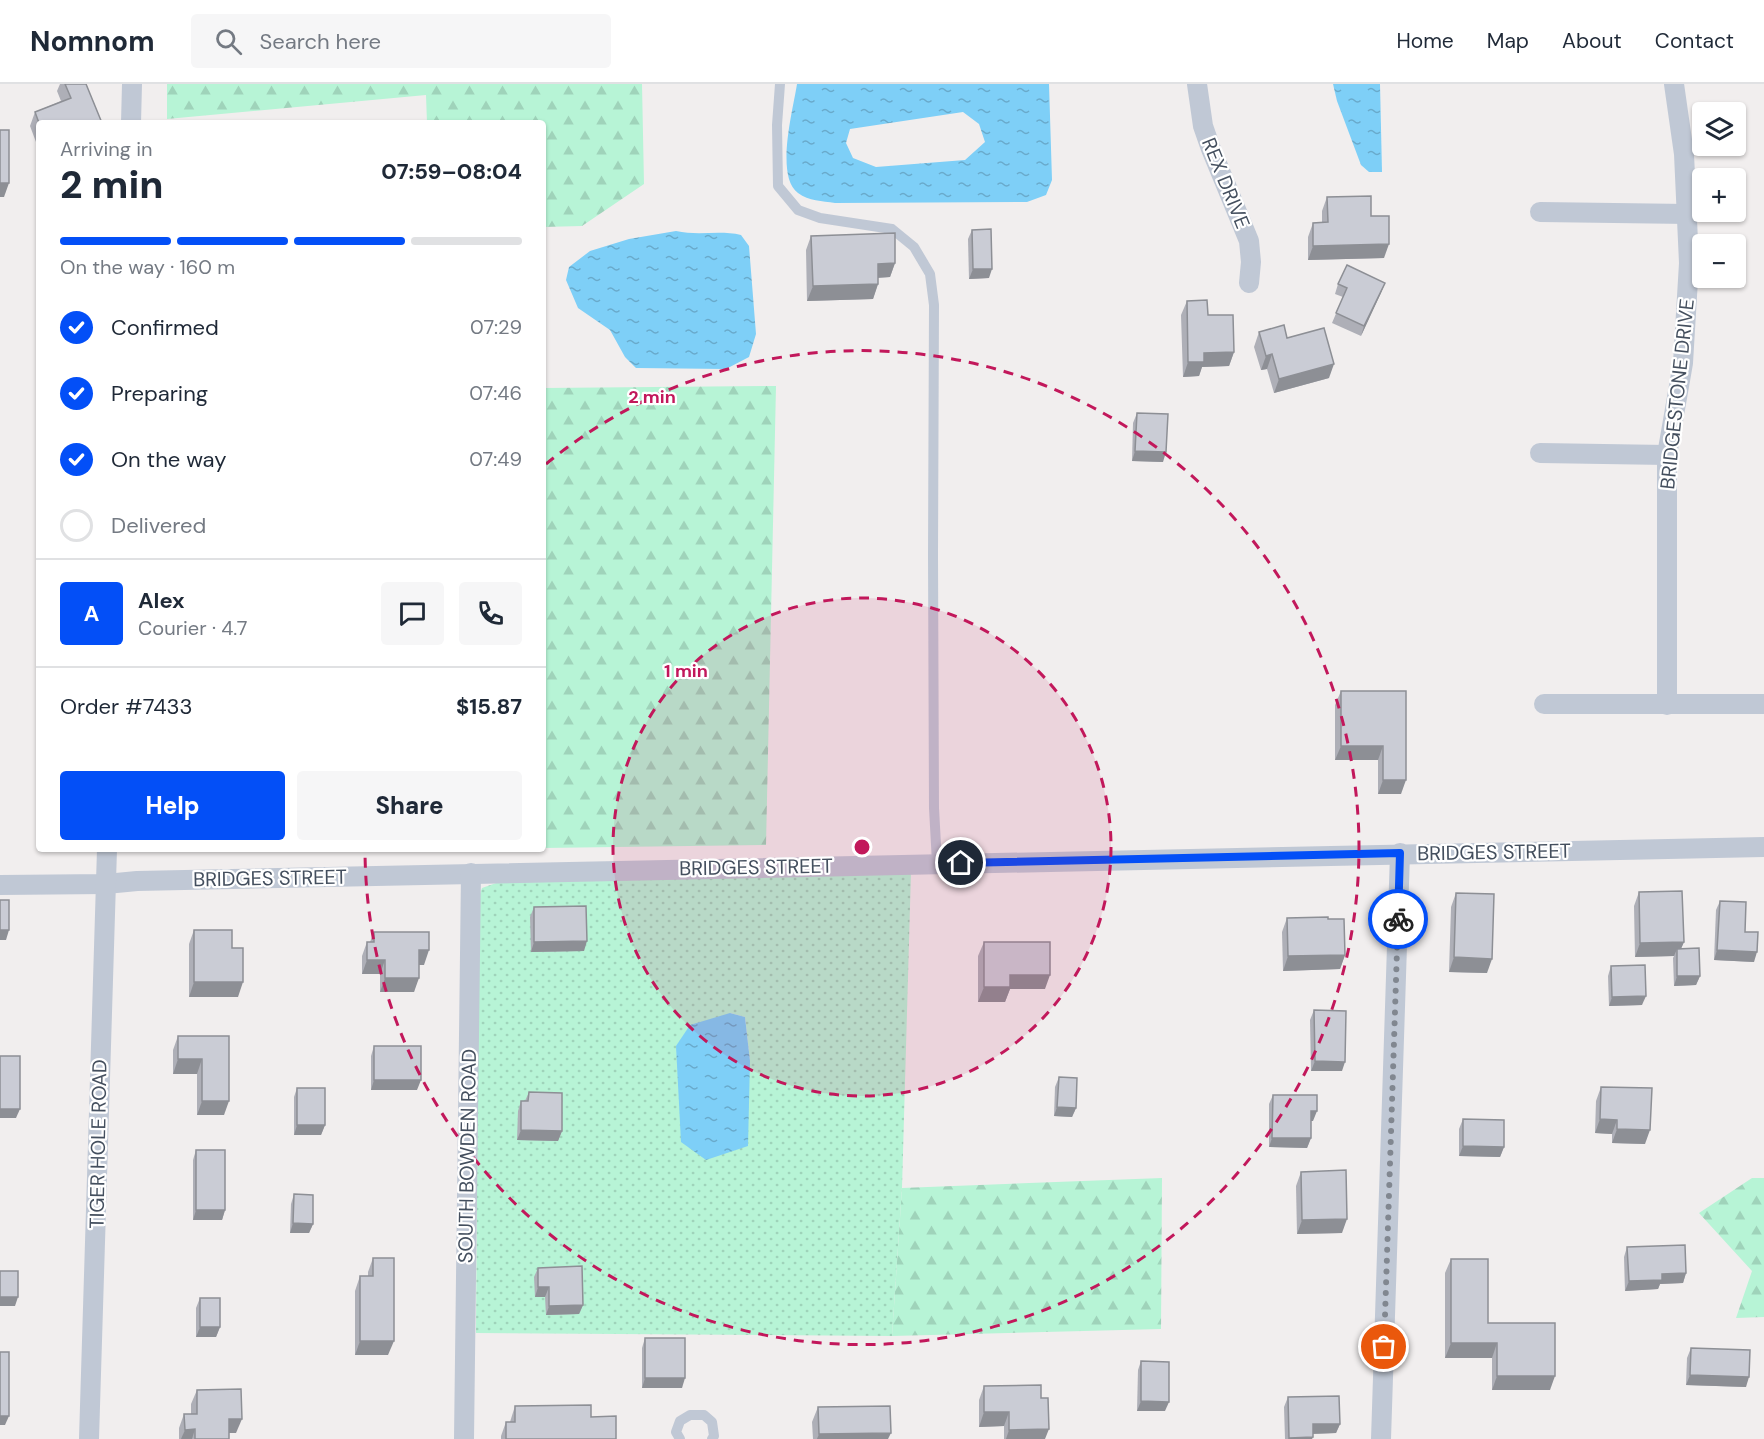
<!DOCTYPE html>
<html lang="en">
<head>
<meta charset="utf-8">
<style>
  body { margin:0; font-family:"DM Sans",sans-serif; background:#f6f6f7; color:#1f2937; height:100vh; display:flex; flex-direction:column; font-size:22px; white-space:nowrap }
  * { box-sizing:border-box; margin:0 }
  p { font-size:20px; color:#747a83 }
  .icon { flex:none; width:33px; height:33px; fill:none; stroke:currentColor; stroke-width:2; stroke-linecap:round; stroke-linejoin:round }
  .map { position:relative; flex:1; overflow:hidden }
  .drawer { position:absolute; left:36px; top:36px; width:510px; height:732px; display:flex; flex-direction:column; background:#fff; border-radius:6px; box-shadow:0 2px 4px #0004 }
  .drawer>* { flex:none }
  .fabs { position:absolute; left:1692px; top:18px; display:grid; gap:12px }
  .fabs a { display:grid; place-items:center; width:54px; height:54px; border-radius:6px; background:#fff; box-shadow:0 2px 4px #0004; font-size:30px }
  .pin { position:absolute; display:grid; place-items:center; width:51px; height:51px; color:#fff; margin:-26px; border:3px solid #fff; border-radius:50%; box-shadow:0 2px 6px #0007 }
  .courier { position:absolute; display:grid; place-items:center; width:60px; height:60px; margin:-30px; border:4px solid #034ff7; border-radius:50%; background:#fff; color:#222; box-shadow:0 2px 8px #0007 }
  .overview em { font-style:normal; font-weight:800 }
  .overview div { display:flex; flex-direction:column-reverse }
  .overview { display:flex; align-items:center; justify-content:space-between; height:102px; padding:0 24px }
  h1 { font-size:39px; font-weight:800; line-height:45px }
  .bar { display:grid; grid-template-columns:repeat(4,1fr); gap:9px 6px; align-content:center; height:72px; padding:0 24px }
  .bar i { height:8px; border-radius:4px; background:#e0e1e3 }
  .bar .selected { background:#034ff7 }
  .bar p { grid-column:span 4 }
  .line { display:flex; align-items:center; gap:15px; padding:0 24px; border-top:2px solid #e0e1e3 }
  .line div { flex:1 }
  .round { display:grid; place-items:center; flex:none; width:63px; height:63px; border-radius:6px; background:#f6f6f7 }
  ol { padding:0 24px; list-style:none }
  li { display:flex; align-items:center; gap:18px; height:66px }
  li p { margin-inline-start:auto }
  li .icon { padding:6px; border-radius:50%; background:#034ff7; color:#fff; stroke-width:4 }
  li:last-child { color:#747a83 }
  li i { width:33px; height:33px; border:3px solid #e0e1e3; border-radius:50% }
  .action { display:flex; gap:12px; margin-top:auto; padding:12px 24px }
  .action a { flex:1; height:69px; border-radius:6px; background:#034ff7; color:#fff; font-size:24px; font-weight:800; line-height:69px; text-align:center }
  .action a+a { background:#f6f6f7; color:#1f2937 }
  header { display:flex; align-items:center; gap:36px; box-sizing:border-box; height:84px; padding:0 30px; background:#fff; border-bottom:2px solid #e0e1e3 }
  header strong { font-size:28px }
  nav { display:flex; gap:33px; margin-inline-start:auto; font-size:21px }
  .search { width:420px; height:54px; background:#f6f6f7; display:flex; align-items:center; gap:15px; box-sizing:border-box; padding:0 21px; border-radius:6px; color:#747a83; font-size:22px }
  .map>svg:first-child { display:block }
</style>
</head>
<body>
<header>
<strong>Nomnom</strong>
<div class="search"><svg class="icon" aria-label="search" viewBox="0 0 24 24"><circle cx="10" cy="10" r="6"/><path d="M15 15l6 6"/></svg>Search here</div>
<nav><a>Home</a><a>Map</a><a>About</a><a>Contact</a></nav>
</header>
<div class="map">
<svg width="1764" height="1355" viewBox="0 0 1764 1355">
  <defs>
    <pattern id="grass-dots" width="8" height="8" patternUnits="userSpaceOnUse" patternTransform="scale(1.5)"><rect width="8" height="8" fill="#b7f4d6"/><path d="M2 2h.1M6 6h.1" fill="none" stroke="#9fd3ba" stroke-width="1.8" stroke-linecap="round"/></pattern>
    <pattern id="forest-firs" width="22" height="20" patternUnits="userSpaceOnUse" patternTransform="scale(1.5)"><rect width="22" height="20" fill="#b7f4d6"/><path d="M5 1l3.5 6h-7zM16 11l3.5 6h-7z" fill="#9fd3ba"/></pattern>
    <pattern id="water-ripples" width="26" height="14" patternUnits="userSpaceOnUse" patternTransform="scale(1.5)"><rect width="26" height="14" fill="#7ecff7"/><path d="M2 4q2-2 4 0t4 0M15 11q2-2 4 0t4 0" fill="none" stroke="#69aacb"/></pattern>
  </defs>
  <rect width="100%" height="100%" fill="#f1eeee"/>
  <path fill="url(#grass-dots)" fill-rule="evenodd" d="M911,788L902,1104L892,1252L476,1249L479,813L482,804L499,798ZM730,929L745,933L750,977Z"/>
  <g fill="url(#forest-firs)">
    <polygon points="167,0 642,0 644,100 582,142 543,143 543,39 427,39 426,11 167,35"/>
    <polygon points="776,302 766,761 543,764 543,304"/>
    <polygon points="1162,1094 1161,1245 892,1252 902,1104"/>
    <polygon points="1752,1094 1764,1094 1764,1233 1736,1234 1752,1187 1699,1129"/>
  </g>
  <g fill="url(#water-ripples)" fill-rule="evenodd">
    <path d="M797,0H1049L1052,96L1046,111L1027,118L835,119C822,117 809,117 798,109C775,92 793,26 797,0ZM963,28L979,40L985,58L965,76L876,83L853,74L846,59L850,45Z"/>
    <polygon points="1333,0 1380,0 1382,88 1369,88 1361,81 1337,17"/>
    <path d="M676,147C698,152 720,146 741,151L749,162L756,250L749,273L726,285L636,284L625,273L610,246L578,224L566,196L569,183L590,167L629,155Z"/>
    <polygon points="730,929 745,933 750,977 748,1062 706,1076 681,1058 676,962 690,941"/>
  </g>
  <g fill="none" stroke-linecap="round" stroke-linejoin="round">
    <g stroke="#c0c8d5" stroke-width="10">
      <polyline points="780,0 777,41 778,102 798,126 820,134 892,145 914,163 930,190 934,221 933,471 934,724 937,779"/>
      <polyline points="680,1355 676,1348 680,1337 690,1331 704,1331 712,1338 714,1352 712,1355"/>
    </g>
    <g stroke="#c0c8d5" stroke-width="20">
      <polyline points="1197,0 1203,42 1211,65 1249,157 1251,178 1249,199"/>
      <polyline points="131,39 132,0"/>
      <polyline points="1540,128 1688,130"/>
      <polyline points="1540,369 1667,371"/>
      <polyline points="1544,620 1764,620"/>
      <polyline points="1667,621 1667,371 1683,279 1689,179 1684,70 1674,0"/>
      <polyline points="0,801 106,800 137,797 1764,763"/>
      <polyline points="89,1355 107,765"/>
      <polyline points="464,1355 471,789"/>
      <polyline points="1381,1355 1400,769"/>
    </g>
  </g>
  <g fill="#aeafb7">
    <polygon points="60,0 86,0 102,39 39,39 39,66 30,42 35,28 61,17 57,7"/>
    <polygon points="1327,113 1371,132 1384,174 1308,176 1308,153 1313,139 1322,139 1322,127"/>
    <polygon points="972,146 989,194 969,195 968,155"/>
    <polygon points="811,152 895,179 890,193 878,194 878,200 873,215 807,217 806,166"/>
    <polygon points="1385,199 1361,252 1332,239 1343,213 1335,210 1338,200"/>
    <polygon points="1187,217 1208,231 1234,268 1229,282 1202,283 1199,292 1183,293 1181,231"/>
    <polygon points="1259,248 1287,254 1329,294 1274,309 1267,285 1261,286 1254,263"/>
    <polygon points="1137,329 1163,378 1132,377 1133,339"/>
    <polygon points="1341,607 1406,607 1401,710 1378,710 1378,676 1335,676 1335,621"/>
    <polygon points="1639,808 1684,858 1681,864 1700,892 1696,901 1674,902 1673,874 1674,872 1635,873 1634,822"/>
    <polygon points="1456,809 1487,889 1449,888 1451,823"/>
    <polygon points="1720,817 1745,848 1754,878 1714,876 1716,826"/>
    <polygon points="534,823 584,867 531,868 530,833"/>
    <polygon points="1287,834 1328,835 1345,871 1340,885 1283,887 1282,848"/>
    <polygon points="194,846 232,864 238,913 189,913 189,860"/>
    <polygon points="374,848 424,881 419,881 414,908 380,908 380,890 362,890 362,872 367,858 370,858"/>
    <polygon points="984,858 1045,905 1010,905 1005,918 978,918 978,872"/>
    <polygon points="1611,882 1642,921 1609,922 1608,892"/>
    <polygon points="1314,926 1342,987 1311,987 1310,936"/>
    <polygon points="178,952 229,952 224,1031 197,1031 197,990 173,990 173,966"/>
    <polygon points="374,962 417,1006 371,1006 371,972"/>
    <polygon points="1059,993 1076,1024 1072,1033 1054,1032 1055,1003"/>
    <polygon points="1601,1003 1645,1060 1612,1059 1612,1050 1595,1049 1596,1017"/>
    <polygon points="297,1004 325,1041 321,1051 294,1051 294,1013"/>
    <polygon points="529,1008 562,1047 558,1057 517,1056 518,1027 521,1017 525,1017"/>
    <polygon points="1273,1011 1313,1037 1311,1037 1311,1054 1307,1064 1269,1063 1269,1020"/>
    <polygon points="1463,1035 1504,1063 1500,1073 1459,1072 1459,1045"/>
    <polygon points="196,1066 225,1126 222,1136 193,1136 193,1076"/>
    <polygon points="1301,1088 1342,1149 1297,1150 1296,1102"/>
    <polygon points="294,1110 313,1140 309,1149 290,1149 291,1120"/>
    <polygon points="1627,1163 1686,1189 1683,1199 1660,1200 1658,1205 1625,1207 1624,1173"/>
    <polygon points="373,1174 388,1271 355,1271 355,1207 360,1192 368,1192 368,1188"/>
    <polygon points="1451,1175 1488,1239 1550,1306 1492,1306 1492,1274 1445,1274 1445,1189"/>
    <polygon points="538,1184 583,1221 579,1230 546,1231 545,1213 535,1213 534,1193"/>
    <polygon points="200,1214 220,1243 216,1253 196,1253 196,1224"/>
    <polygon points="645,1254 682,1304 642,1304 642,1264"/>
    <polygon points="1691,1264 1746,1303 1686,1301 1687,1274"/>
    <polygon points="1141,1277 1165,1327 1137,1327 1138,1286"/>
    <polygon points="984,1302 1041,1314 1045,1355 1004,1355 1004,1342 979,1343 979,1316"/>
    <polygon points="197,1306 236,1349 229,1349 229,1355 179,1355 179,1344 184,1330 191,1330 191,1320"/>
    <polygon points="1288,1313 1340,1340 1336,1349 1313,1350 1312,1355 1285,1355 1284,1323"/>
    <polygon points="515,1322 591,1333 616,1355 501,1355 501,1352 506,1338 510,1338"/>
    <polygon points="818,1323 888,1355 813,1355 812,1338"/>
  </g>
  <g fill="#8d8f95">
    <polygon points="0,99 9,99 4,113 0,113"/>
    <polygon points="1389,160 1384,174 1308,176 1313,162"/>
    <polygon points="895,179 890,193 873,194 878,180"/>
    <polygon points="973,185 992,185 989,194 969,195"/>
    <polygon points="1385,199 1381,209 1361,252 1364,242"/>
    <polygon points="878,200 873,215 807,217 813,202"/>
    <polygon points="1234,268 1229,282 1202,283 1199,292 1183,293 1188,278 1204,269"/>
    <polygon points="1272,270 1267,285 1261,286 1266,272"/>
    <polygon points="1334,280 1329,294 1274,309 1279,295"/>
    <polygon points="1135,367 1166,368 1163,378 1132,377"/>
    <polygon points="1341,662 1383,662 1378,676 1335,676"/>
    <polygon points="1383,696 1406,696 1401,710 1378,710"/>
    <polygon points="0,846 9,846 6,856 0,856"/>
    <polygon points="587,857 584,867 531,868 534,858"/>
    <polygon points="1684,858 1678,872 1677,865 1674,872 1635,873 1640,859"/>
    <polygon points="419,866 429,866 424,881 414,881"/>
    <polygon points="1717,866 1757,868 1754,878 1714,876"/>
    <polygon points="1345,871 1340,885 1283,887 1288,872"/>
    <polygon points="1454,873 1492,875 1487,889 1449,888"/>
    <polygon points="367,876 385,876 380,890 362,890"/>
    <polygon points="1010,891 1050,891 1045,905 1010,905 1005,918 978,918 984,903"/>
    <polygon points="1677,892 1700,892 1696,901 1674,902"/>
    <polygon points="385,894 419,894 414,908 380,908"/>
    <polygon points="194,898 243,898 238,913 189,913"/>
    <polygon points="1646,912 1642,921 1609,922 1612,913"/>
    <polygon points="178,975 202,975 197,990 173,990"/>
    <polygon points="1315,977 1345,978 1342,987 1311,987"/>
    <polygon points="374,996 421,996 417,1006 371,1006"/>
    <polygon points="202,1017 229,1017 224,1031 197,1031"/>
    <polygon points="1057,1023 1076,1024 1072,1033 1054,1032"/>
    <polygon points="0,1025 20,1025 16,1034 0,1034"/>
    <polygon points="1311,1027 1317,1027 1313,1037 1308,1037"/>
    <polygon points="1600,1035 1617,1036 1612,1050 1595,1049"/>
    <polygon points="297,1041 325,1041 321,1051 294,1051"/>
    <polygon points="1617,1045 1650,1046 1645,1060 1612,1059"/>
    <polygon points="521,1046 562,1047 558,1057 517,1056"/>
    <polygon points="1272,1054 1311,1054 1307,1064 1269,1063"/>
    <polygon points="1463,1062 1504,1063 1500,1073 1459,1072"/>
    <polygon points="196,1126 225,1126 222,1136 193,1136"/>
    <polygon points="1347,1135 1342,1149 1297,1150 1302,1136"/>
    <polygon points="293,1139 313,1140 309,1149 290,1149"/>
    <polygon points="1686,1189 1683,1199 1660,1200 1658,1205 1625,1207 1629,1197 1662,1190"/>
    <polygon points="538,1203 549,1203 545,1213 535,1213"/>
    <polygon points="0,1213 18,1213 15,1222 0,1222"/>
    <polygon points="583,1221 579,1230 546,1231 549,1222"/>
    <polygon points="200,1243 220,1243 216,1253 196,1253"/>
    <polygon points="360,1257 394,1257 388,1271 355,1271"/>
    <polygon points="1451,1259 1497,1259 1492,1274 1445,1274"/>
    <polygon points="1690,1291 1749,1293 1746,1303 1686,1301"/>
    <polygon points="1497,1292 1555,1292 1550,1306 1492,1306"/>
    <polygon points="645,1294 685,1294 682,1304 642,1304"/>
    <polygon points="1141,1317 1169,1318 1165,1327 1137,1327"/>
    <polygon points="984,1328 1009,1328 1004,1342 979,1343"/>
    <polygon points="0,1332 9,1332 5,1341 0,1341"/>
    <polygon points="229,1335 242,1335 236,1349 224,1349"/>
    <polygon points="1313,1340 1340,1340 1336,1349 1309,1350"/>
    <polygon points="195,1345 192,1355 181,1355 185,1346"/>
    <polygon points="1049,1345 1045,1355 1006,1355 1009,1346"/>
    <polygon points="891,1349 888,1355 817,1355 819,1350"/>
    <polygon points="1313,1353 1312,1355 1288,1355 1289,1354"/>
  </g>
  <g fill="#caccd5" stroke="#8d8f95" stroke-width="1.5">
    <polygon points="65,0 86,0 102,39 39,39 35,28 71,14"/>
    <rect x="0" y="46" width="9" height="53"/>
    <polygon points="1371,112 1371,132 1389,132 1389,160 1313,162 1313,139 1328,138 1327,113"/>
    <polygon points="991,145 992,185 973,185 972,146"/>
    <polygon points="895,149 895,179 878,180 878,200 813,202 811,152"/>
    <polygon points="1347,181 1385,199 1364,242 1336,229 1347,204 1338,200"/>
    <polygon points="1207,216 1208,231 1233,231 1234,268 1204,269 1204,278 1188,278 1187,217"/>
    <polygon points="1284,241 1287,254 1324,244 1334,280 1279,295 1272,270 1266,272 1259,248"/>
    <polygon points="1137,329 1168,330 1166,368 1135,367"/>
    <polygon points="1341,607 1406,607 1406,696 1383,696 1383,662 1341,662"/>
    <polygon points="1682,807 1684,858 1640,859 1639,808"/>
    <polygon points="1456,809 1494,810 1492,875 1454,873"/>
    <rect x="0" y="816" width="9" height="30"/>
    <polygon points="1720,817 1746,818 1745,848 1758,848 1757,868 1717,866"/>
    <polygon points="586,822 587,857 534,858 534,823"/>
    <polygon points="1328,833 1328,835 1344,835 1345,871 1288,872 1287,834"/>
    <polygon points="194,846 232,846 232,864 243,864 243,898 194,898"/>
    <polygon points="374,848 429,848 429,866 419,866 419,894 385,894 385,876 367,876 367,858 374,858"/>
    <polygon points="984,858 1050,858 1050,891 1010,891 1010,903 984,903"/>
    <polygon points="1699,864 1700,892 1677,892 1677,865"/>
    <polygon points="1645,881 1646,912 1612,913 1611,882"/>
    <polygon points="1314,926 1346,927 1345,978 1315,977"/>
    <polygon points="178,952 229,952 229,1017 202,1017 202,975 178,975"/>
    <rect x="374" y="962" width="47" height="34"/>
    <rect x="0" y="972" width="20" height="53"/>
    <polygon points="1059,993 1077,994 1076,1024 1057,1023"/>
    <polygon points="1601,1003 1652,1004 1650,1046 1617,1045 1617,1036 1600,1035"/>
    <rect x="297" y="1004" width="28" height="37"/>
    <polygon points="529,1008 562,1009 562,1047 521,1046 521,1017 528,1017"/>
    <polygon points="1273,1011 1317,1011 1317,1027 1311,1027 1311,1054 1272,1054"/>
    <polygon points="1463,1035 1504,1036 1504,1063 1463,1062"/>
    <rect x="196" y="1066" width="29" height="60"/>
    <polygon points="1346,1086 1347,1135 1302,1136 1301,1088"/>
    <polygon points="294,1110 313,1111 313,1140 293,1139"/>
    <polygon points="1685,1161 1686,1189 1662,1190 1662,1196 1629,1197 1627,1163"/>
    <polygon points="373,1174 394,1174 394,1257 360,1257 360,1192 373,1192"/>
    <polygon points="1451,1175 1488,1175 1488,1239 1555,1239 1555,1292 1497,1292 1497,1259 1451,1259"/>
    <polygon points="582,1182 583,1221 549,1222 549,1203 538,1203 538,1184"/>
    <rect x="0" y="1187" width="18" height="26"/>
    <rect x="200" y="1214" width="20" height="29"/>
    <rect x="645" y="1254" width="40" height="40"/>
    <polygon points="1691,1264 1750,1266 1749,1293 1690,1291"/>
    <rect x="0" y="1268" width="9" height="64"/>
    <polygon points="1141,1277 1169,1278 1169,1318 1141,1317"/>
    <polygon points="1041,1301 1041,1314 1048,1314 1049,1345 1009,1346 1009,1328 984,1328 984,1302"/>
    <polygon points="241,1305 242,1335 229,1335 229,1355 195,1355 195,1345 185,1346 184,1330 197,1330 197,1306"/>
    <polygon points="1339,1312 1340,1340 1313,1340 1313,1353 1289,1354 1288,1313"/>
    <polygon points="591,1321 591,1333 616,1332 616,1355 506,1355 506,1338 515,1338 515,1322"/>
    <polygon points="890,1322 891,1349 819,1350 818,1323"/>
  </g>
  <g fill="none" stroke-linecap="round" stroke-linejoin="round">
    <polyline stroke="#818790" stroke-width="6" stroke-dasharray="0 10.8" points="1384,1263 1398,835"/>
    <polyline stroke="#034ff7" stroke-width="8" points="961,779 1400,769 1398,835"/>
  </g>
  <circle cx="862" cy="763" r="249" fill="#c2185b" fill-opacity=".12"/>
  <g fill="none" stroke="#c2185b" stroke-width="3" stroke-dasharray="10 8">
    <circle cx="862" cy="763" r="249"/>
    <path d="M546 380A497 497 0 1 1 365 767"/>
  </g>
  <g text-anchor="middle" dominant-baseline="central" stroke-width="4.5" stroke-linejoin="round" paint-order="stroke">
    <g font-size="20" fill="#444f5e" stroke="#fff">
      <text transform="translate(1226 99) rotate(68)">REX DRIVE</text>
      <text transform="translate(1677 310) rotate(-84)">BRIDGESTONE DRIVE</text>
      <text transform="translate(1494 768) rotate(-1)">BRIDGES STREET</text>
      <text transform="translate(756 783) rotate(-1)">BRIDGES STREET</text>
      <text transform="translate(270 794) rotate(-1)">BRIDGES STREET</text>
      <text transform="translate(98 1060) rotate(-89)">TIGER HOLE ROAD</text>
      <text transform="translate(467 1072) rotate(-89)">SOUTH BOWDEN ROAD</text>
    </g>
  </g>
  <circle cx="862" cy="763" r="9" fill="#c2185b" stroke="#fff" stroke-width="3"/>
  <g font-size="18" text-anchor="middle" font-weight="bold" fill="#c2185b" stroke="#fff" stroke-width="4.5" stroke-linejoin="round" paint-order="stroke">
    <text x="652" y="319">2 min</text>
    <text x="686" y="593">1 min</text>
  </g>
</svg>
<div class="fabs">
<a><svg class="icon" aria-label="layers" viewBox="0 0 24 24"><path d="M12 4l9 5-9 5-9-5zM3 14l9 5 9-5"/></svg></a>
<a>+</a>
<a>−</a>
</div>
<div class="pin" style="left:1384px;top:1263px;background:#ea580c"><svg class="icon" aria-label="bag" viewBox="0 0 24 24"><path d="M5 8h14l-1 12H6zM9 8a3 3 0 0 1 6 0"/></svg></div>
<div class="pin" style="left:961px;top:779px;background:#1f2937"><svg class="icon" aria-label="home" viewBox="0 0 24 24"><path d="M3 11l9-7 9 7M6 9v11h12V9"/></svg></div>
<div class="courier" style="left:1398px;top:835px"><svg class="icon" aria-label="bike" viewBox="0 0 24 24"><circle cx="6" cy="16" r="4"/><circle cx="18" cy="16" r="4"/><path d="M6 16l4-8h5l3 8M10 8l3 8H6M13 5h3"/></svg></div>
<section class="drawer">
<div class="overview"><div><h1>2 min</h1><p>Arriving in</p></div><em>07:59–08:04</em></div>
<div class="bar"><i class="selected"></i><i class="selected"></i><i class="selected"></i><i></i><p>On the way · 160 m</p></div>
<ol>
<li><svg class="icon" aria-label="check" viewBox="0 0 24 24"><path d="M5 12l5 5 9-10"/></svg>Confirmed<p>07:29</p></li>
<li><svg class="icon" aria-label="check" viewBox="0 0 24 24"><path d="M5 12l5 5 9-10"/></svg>Preparing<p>07:46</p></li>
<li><svg class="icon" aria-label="check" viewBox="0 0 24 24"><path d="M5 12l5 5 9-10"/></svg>On the way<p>07:49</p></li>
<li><i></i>Delivered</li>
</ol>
<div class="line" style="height:108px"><b class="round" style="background:#034ff7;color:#fff">A</b><div><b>Alex</b><p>Courier · 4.7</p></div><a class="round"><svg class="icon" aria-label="chat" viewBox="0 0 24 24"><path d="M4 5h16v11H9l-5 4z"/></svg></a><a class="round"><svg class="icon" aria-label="phone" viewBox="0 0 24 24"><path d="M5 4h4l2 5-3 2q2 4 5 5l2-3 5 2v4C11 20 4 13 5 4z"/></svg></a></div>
<div class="line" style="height:78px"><div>Order #7433</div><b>$15.87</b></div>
<div class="action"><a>Help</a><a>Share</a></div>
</section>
</div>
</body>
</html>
